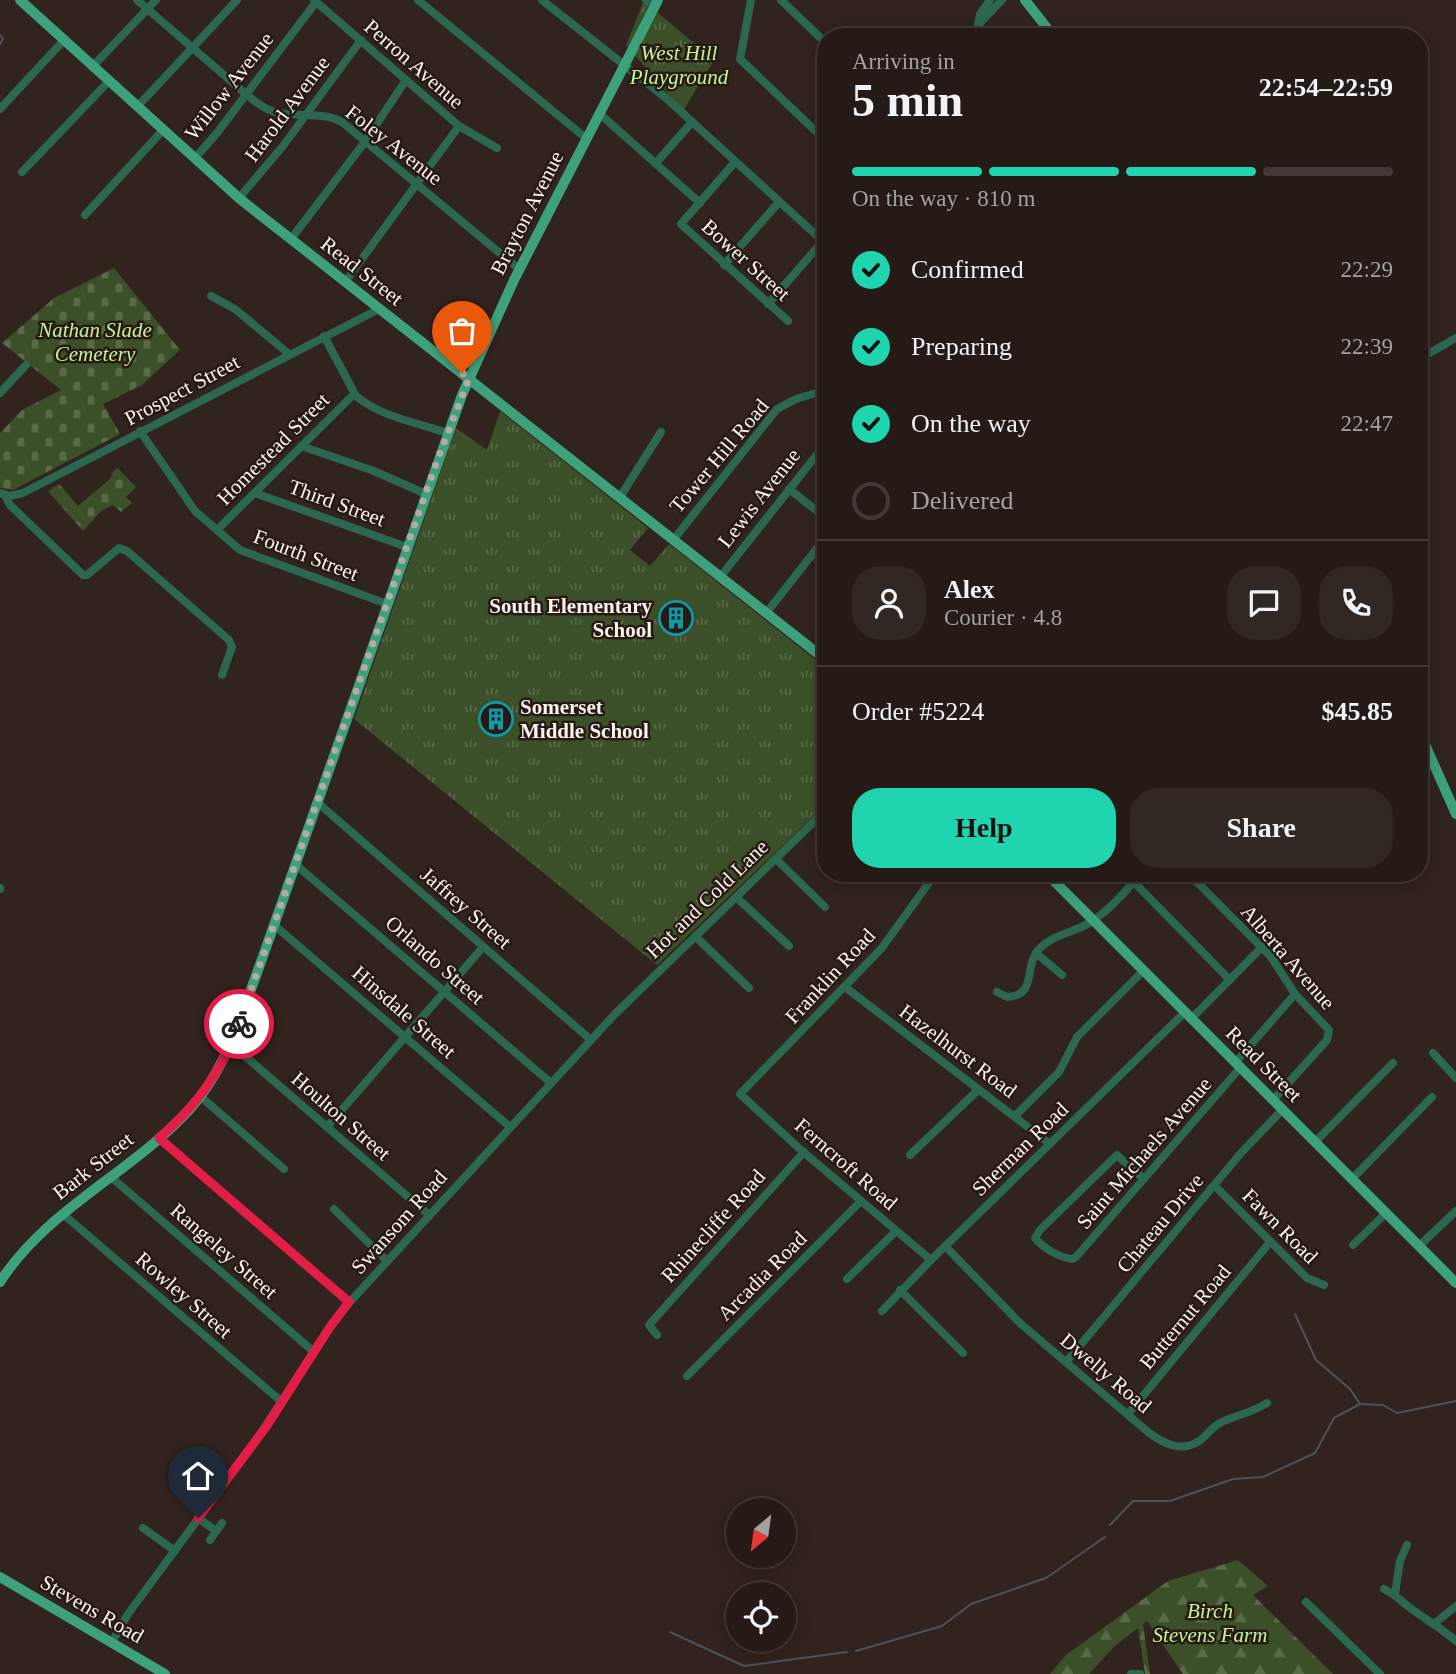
<!DOCTYPE html>
<html lang="en">
<head>
<meta charset="utf-8">
<style>
  body { margin:0; font-family:"Times New Roman",serif; background:#312723; color:#f1f3f6; height:100vh; display:flex; flex-direction:column; font-size:26px; white-space:nowrap }
  * { box-sizing:border-box; margin:0 }
  p { font-size:23px; color:#a3a1a1 }
  .icon { flex:none; width:38px; height:38px; fill:none; stroke:currentColor; stroke-width:2; stroke-linecap:round; stroke-linejoin:round }
  .map { position:relative; flex:1; overflow:hidden }
  .sheet { position:absolute; left:817px; top:28px; width:611px; height:854px; display:flex; flex-direction:column; background:#251a16; border-radius:28px; box-shadow:0 4px 18px #0003,0 0 0 2px #423835 }
  .sheet>* { flex:none }
  .needle { width:46px; rotate:209deg }
  .tools { position:absolute; left:726px; top:1498px; display:grid; gap:14px }
  .tools a { display:grid; place-items:center; width:70px; height:70px; border-radius:50%; background:#251a16; box-shadow:0 4px 18px #0003,0 0 0 2px #423835; font-size:35px }
  .pin { position:absolute; display:grid; place-items:center; width:60px; height:60px; color:#fff; margin:-72px -30px; border-radius:50% 50% 50% 0; rotate:-45deg; box-shadow:0 0 7px #0007 }
  .pin .icon { rotate:45deg }
  .courier { position:absolute; display:grid; place-items:center; width:70px; height:70px; margin:-35px; border:5px solid #e11d48; border-radius:50%; background:#fff; color:#222; box-shadow:0 2px 9px #0007 }
  .headline em { font-style:normal; font-weight:700 }
  .headline div { display:flex; flex-direction:column-reverse }
  .headline { display:flex; align-items:center; justify-content:space-between; height:119px; padding:0 35px }
  h1 { font-size:46px; font-weight:700; line-height:52px }
  .bar { display:grid; grid-template-columns:repeat(4,1fr); gap:10px 7px; align-content:center; height:84px; padding:0 35px }
  .bar i { height:9px; border-radius:5px; background:#423835 }
  .bar .current { background:#1ed5b0 }
  .bar p { grid-column:span 4 }
  .line { display:flex; align-items:center; gap:18px; padding:0 35px; border-top:2px solid #423835 }
  .line div { flex:1 }
  .round { display:grid; place-items:center; flex:none; width:74px; height:74px; border-radius:28px; background:#312723 }
  ol { padding:0 35px; list-style:none }
  li { display:flex; align-items:center; gap:21px; height:77px }
  li p { margin-inline-start:auto }
  li .icon { padding:7px; border-radius:50%; background:#1ed5b0; color:#111; stroke-width:4 }
  li:last-child { color:#a3a1a1 }
  li i { width:38px; height:38px; border:4px solid #423835; border-radius:50% }
  .primary-button { display:flex; gap:14px; margin-top:auto; padding:14px 35px }
  .primary-button a { flex:1; height:80px; border-radius:28px; background:#1ed5b0; color:#111; font-size:28px; font-weight:700; line-height:80px; text-align:center }
  .primary-button a+a { background:#312723; color:#f1f3f6 }
  .map>svg:first-child { display:block }
</style>
</head>
<body>
<div class="map">
<svg width="1456" height="1674" viewBox="0 0 1456 1674">
  <defs>
    <pattern id="forest-firs" width="22" height="20" patternUnits="userSpaceOnUse" patternTransform="scale(1.75)"><rect width="22" height="20" fill="#3b5028"/><path d="M5 1l3.5 6h-7zM16 11l3.5 6h-7z" fill="#586a48"/></pattern>
    <pattern id="cemetery-stones" width="16" height="16" patternUnits="userSpaceOnUse" patternTransform="scale(1.75)"><rect width="16" height="16" fill="#3b5028"/><path d="M2 7V4a2 2 0 0 1 4 0v3zM10 15v-3a2 2 0 0 1 4 0v3z" fill="#586a48"/></pattern>
    <pattern id="park-tufts" width="24" height="20" patternUnits="userSpaceOnUse" patternTransform="scale(1.75)"><rect width="24" height="20" fill="#3b5028"/><path d="M3 7l-1-3M5 7V3M7 7l1-3M15 17l-1-3M17 17v-4M19 17l1-3" fill="none" stroke="#586a48"/></pattern>
  </defs>
  <rect width="100%" height="100%" fill="#31231d"/>
  <polygon fill="url(#forest-firs)" points="1238,1560 1268,1586 1253,1595 1333,1674 1183,1674 1147,1621 1143,1624 1150,1674 1145,1674 1138,1628 1115,1646 1089,1674 1050,1674 1066,1655 1168,1581"/>
  <g fill="url(#cemetery-stones)">
    <polygon points="114,268 180,350 142,385 103,404 120,434 13,490 0,488 0,433 22,410 61,390 2,343 54,298"/>
    <polygon points="118,468 136,487 126,497 132,503 121,512 113,505 102,510 83,531 48,491 59,484 78,506 110,479 114,470"/>
  </g>
  <g fill="url(#park-tufts)">
    <polygon points="644,1 714,60 683,111 626,45"/>
    <polygon points="500,411 648,528 630,550 650,566 669,544 826,668 826,804 657,965 354,719 456,428 487,450"/>
  </g>
  <g fill="none" stroke-linecap="round" stroke-linejoin="round">
    <g stroke="#4c525a" stroke-width="2">
      <polyline points="0,35 3,39 0,44"/>
      <polyline points="1295,1314 1316,1360 1350,1389 1360,1404"/>
      <polyline points="1110,1525 1133,1501 1170,1501 1233,1479 1263,1477 1315,1453 1334,1418 1360,1404 1383,1405 1397,1413 1456,1401"/>
      <polyline points="670,1632 744,1666 847,1652"/>
      <polyline points="856,1651 942,1626 971,1604 1046,1578 1105,1537"/>
    </g>
    <g stroke="#2c6750" stroke-width="8">
      <path d="M137,0L246,94C255,102 264,109 275,112C297,118 322,111 342,122L519,269"/>
      <polyline points="314,0 459,126 497,148"/>
      <polyline points="418,0 587,139"/>
      <polyline points="542,0 666,98 826,244"/>
      <polyline points="646,0 654,7"/>
      <polyline points="751,0 740,59 826,141"/>
      <polyline points="781,0 826,43"/>
      <polyline points="990,0 980,14 978,25 1002,0"/>
      <polyline points="975,37 978,25"/>
      <polyline points="94,65 156,0"/>
      <polyline points="138,106 237,0"/>
      <polyline points="0,109 65,39"/>
      <polyline points="600,114 700,203"/>
      <polyline points="195,158 217,133 316,2"/>
      <polyline points="735,162 681,224 788,321"/>
      <polyline points="656,163 692,122"/>
      <polyline points="22,172 110,80"/>
      <polyline points="239,198 283,146 361,40"/>
      <polyline points="85,215 164,129"/>
      <polyline points="291,239 364,143 406,80"/>
      <polyline points="724,265 779,202"/>
      <polyline points="345,282 459,126"/>
      <polyline points="211,296 235,309 289,354"/>
      <polyline points="768,304 823,241"/>
      <path d="M324,336L356,396C381,417 418,423 448,433"/>
      <polyline points="1419,359 1456,338"/>
      <polyline points="0,393 26,365"/>
      <polyline points="140,431 195,511 240,550 387,604"/>
      <polyline points="301,446 374,471 426,494"/>
      <polyline points="789,489 826,518"/>
      <polyline points="0,493 10,496 23,493 379,309"/>
      <polyline points="255,493 407,547"/>
      <polyline points="5,495 10,505 83,575 87,575 119,548 127,551 229,640 232,647 222,675"/>
      <polyline points="620,497 661,432"/>
      <polyline points="217,530 354,394"/>
      <polyline points="674,539 777,409 796,399 826,390"/>
      <polyline points="721,576 826,443"/>
      <polyline points="767,612 826,537"/>
      <polyline points="318,803 591,1040"/>
      <polyline points="776,859 825,907"/>
      <polyline points="296,865 551,1083"/>
      <polyline points="1125,873 1230,980"/>
      <polyline points="1188,873 1271,957 1295,994 1329,1030 1327,1040 1273,1100"/>
      <polyline points="0,889 0,888"/>
      <polyline points="736,897 789,946"/>
      <polyline points="274,925 510,1127"/>
      <polyline points="695,936 749,988"/>
      <polyline points="1036,953 1062,975"/>
      <polyline points="845,987 1050,1144"/>
      <path d="M997,992L1007,997C1039,995 1022,966 1040,948C1055,933 1078,932 1094,920C1111,908 1128,889 1141,873"/>
      <polyline points="1191,1019 1262,947"/>
      <polyline points="231,1044 429,1215"/>
      <polyline points="1433,1053 1456,1078"/>
      <polyline points="1235,1063 1295,994"/>
      <polyline points="200,1096 284,1169"/>
      <polyline points="1015,1116 1059,1072 1077,1037 1143,971"/>
      <polyline points="327,1127 483,947"/>
      <polyline points="159,1138 349,1302"/>
      <polyline points="1315,1142 1393,1063"/>
      <polyline points="910,1155 978,1090"/>
      <polyline points="111,1177 314,1352"/>
      <path d="M1144,1179L1117,1155L1040,1230L1035,1238C1043,1248 1060,1258 1073,1259L1077,1256L1240,1068"/>
      <polyline points="1352,1179 1432,1097"/>
      <polyline points="1215,1186 1307,1278 1324,1285"/>
      <polyline points="334,1209 387,1261"/>
      <polyline points="63,1214 282,1402"/>
      <polyline points="1353,1245 1386,1213"/>
      <path d="M945,1246L1021,1324L1148,1432C1165,1445 1185,1454 1203,1438C1209,1432 1213,1427 1220,1423C1236,1415 1252,1413 1267,1403"/>
      <polyline points="1419,1246 1456,1211"/>
      <polyline points="931,1260 801,1150 740,1094 881,949 936,873"/>
      <polyline points="847,1279 896,1231"/>
      <polyline points="900,1290 963,1353"/>
      <polyline points="882,1311 931,1260 1185,1012"/>
      <polyline points="657,1335 649,1325 804,1152"/>
      <polyline points="1067,1361 1241,1153 1283,1109"/>
      <polyline points="687,1376 861,1201"/>
      <polyline points="1128,1414 1270,1242"/>
      <polyline points="198,1518 216,1531"/>
      <polyline points="143,1528 175,1551"/>
      <polyline points="210,1540 222,1523"/>
      <path d="M1384,1589C1396,1595 1402,1602 1413,1610C1428,1621 1441,1628 1456,1641"/>
      <polyline points="1395,1594 1400,1561 1407,1545"/>
      <polyline points="1306,1602 1380,1674"/>
      <polyline points="1435,1623 1456,1606"/>
      <polyline points="112,1642 128,1614 257,1439 330,1327 348,1304 614,1015 826,810"/>
      <polyline points="1131,1674 1140,1674"/>
    </g>
    <g stroke="#3da17b" stroke-width="10">
      <polyline points="20,0 240,199 826,660"/>
      <polyline points="1025,0 1054,37"/>
      <polyline points="1419,731 1456,814"/>
      <polyline points="1046,873 1456,1283"/>
      <path d="M0,1282C47,1209 131,1173 189,1110C225,1071 239,1021 257,973L462,395L514,280L658,0"/>
      <polyline points="0,1577 165,1674"/>
    </g>
  </g>
  <g fill="none" stroke-linecap="round" stroke-linejoin="round">
    <polyline stroke="#b5aaa5" stroke-width="7" stroke-dasharray="0 12.6" points="239,1024 437,461 469,378 462,373"/>
    <path stroke="#e11d48" stroke-width="9" d="M198,1518L266,1427L330,1327L349,1302L159,1138C196,1107 223,1069 239,1024"/>
  </g>
  <defs>
    <g id="building-ring" transform="scale(1.75)"><circle r="9.5" fill="#271a14" stroke="#0f9aa8" stroke-width="1.5"/><path d="M-4-6H4V6H1V3H-1V6H-4ZM-2.5-4.3h1.7v1.8h-1.7ZM.8-4.3h1.7v1.8H.8ZM-2.5-1h1.7V.8h-1.7ZM.8-1h1.7V.8H.8Z" fill="#0f9aa8"/></g>
  </defs>
  <g fill-rule="evenodd">
    <use href="#building-ring" x="676" y="618"/>
    <use href="#building-ring" x="496" y="719"/>
  </g>
  <g text-anchor="middle" dominant-baseline="central" stroke-width="5" stroke-linejoin="round" paint-order="stroke">
    <g font-size="21" font-style="italic" fill="#c2f597" stroke="#271a14">
      <text x="679" y="53">West Hill<tspan x="679" dy="24">Playground</tspan></text>
      <text x="95" y="330">Nathan Slade<tspan x="95" dy="24">Cemetery</tspan></text>
      <text x="1210" y="1611">Birch<tspan x="1210" dy="24">Stevens Farm</tspan></text>
    </g>
    <g font-size="21" fill="#fcf2ee" stroke="#271a14">
      <text transform="translate(414 64) rotate(41)">Perron Avenue</text>
      <text transform="translate(229 86) rotate(-52)">Willow Avenue</text>
      <text transform="translate(287 109) rotate(-53)">Harold Avenue</text>
      <text transform="translate(394 145) rotate(38)">Foley Avenue</text>
      <text transform="translate(527 213) rotate(-63)">Brayton Avenue</text>
      <text transform="translate(746 260) rotate(42)">Bower Street</text>
      <text transform="translate(362 271) rotate(38)">Read Street</text>
      <text transform="translate(182 390) rotate(-28)">Prospect Street</text>
      <text transform="translate(273 449) rotate(-45)">Homestead Street</text>
      <text transform="translate(719 456) rotate(-50)">Tower Hill Road</text>
      <text transform="translate(759 498) rotate(-52)">Lewis Avenue</text>
      <text transform="translate(337 503) rotate(20)">Third Street</text>
      <text transform="translate(306 555) rotate(21)">Fourth Street</text>
      <text transform="translate(707 899) rotate(-44)">Hot and Cold Lane</text>
      <text transform="translate(466 908) rotate(41)">Jaffrey Street</text>
      <text transform="translate(1288 957) rotate(49)">Alberta Avenue</text>
      <text transform="translate(435 960) rotate(41)">Orlando Street</text>
      <text transform="translate(830 976) rotate(-47)">Franklin Road</text>
      <text transform="translate(404 1012) rotate(41)">Hinsdale Street</text>
      <text transform="translate(958 1051) rotate(37)">Hazelhurst Road</text>
      <text transform="translate(1264 1064) rotate(45)">Read Street</text>
      <text transform="translate(341 1116) rotate(41)">Houlton Street</text>
      <text transform="translate(1020 1149) rotate(-44)">Sherman Road</text>
      <text transform="translate(1144 1153) rotate(-49)">Saint Michaels Avenue</text>
      <text transform="translate(846 1164) rotate(41)">Ferncroft Road</text>
      <text transform="translate(93 1166) rotate(-38)">Bark Street</text>
      <text transform="translate(399 1222) rotate(-48)">Swansom Road</text>
      <text transform="translate(1160 1223) rotate(-50)">Chateau Drive</text>
      <text transform="translate(713 1226) rotate(-48)">Rhinecliffe Road</text>
      <text transform="translate(1280 1226) rotate(45)">Fawn Road</text>
      <text transform="translate(224 1251) rotate(41)">Rangeley Street</text>
      <text transform="translate(762 1276) rotate(-45)">Arcadia Road</text>
      <text transform="translate(184 1295) rotate(41)">Rowley Street</text>
      <text transform="translate(1185 1317) rotate(-50)">Butternut Road</text>
      <text transform="translate(1106 1373) rotate(40)">Dwelly Road</text>
      <text transform="translate(92 1609) rotate(30)">Stevens Road</text>
    </g>
    <g font-size="21" font-weight="bold" fill="#fcf2ee" stroke="#271a14" text-anchor="end">
      <text x="652" y="606">South Elementary<tspan x="652" dy="24">School</tspan></text>
      <text x="520" y="707" text-anchor="start">Somerset<tspan x="520" dy="24">Middle School</tspan></text>
    </g>
  </g>
</svg>
<div class="tools">
<a><svg class="needle" viewBox="-14 -14 28 28"><path d="M0-13l5 13h-10z" fill="#e53935"/><path d="M0 13l5-13h-10z" fill="#a3a1a1"/></svg></a>
<a><svg class="icon" aria-label="locate" viewBox="0 0 24 24"><circle cx="12" cy="12" r="6"/><path d="M12 2v4M12 18v4M2 12h4M18 12h4"/></svg></a>
</div>
<div class="pin" style="left:462px;top:373px;background:#ea580c"><svg class="icon" aria-label="bag" viewBox="0 0 24 24"><path d="M5 8h14l-1 12H6zM9 8a3 3 0 0 1 6 0"/></svg></div>
<div class="pin" style="left:198px;top:1518px;background:#1f2937"><svg class="icon" aria-label="home" viewBox="0 0 24 24"><path d="M3 11l9-7 9 7M6 9v11h12V9"/></svg></div>
<div class="courier" style="left:239px;top:1024px"><svg class="icon" aria-label="bike" viewBox="0 0 24 24"><circle cx="6" cy="16" r="4"/><circle cx="18" cy="16" r="4"/><path d="M6 16l4-8h5l3 8M10 8l3 8H6M13 5h3"/></svg></div>
<section class="sheet">
<div class="headline"><div><h1>5 min</h1><p>Arriving in</p></div><em>22:54–22:59</em></div>
<div class="bar"><i class="current"></i><i class="current"></i><i class="current"></i><i></i><p>On the way · 810 m</p></div>
<ol>
<li><svg class="icon" aria-label="check" viewBox="0 0 24 24"><path d="M5 12l5 5 9-10"/></svg>Confirmed<p>22:29</p></li>
<li><svg class="icon" aria-label="check" viewBox="0 0 24 24"><path d="M5 12l5 5 9-10"/></svg>Preparing<p>22:39</p></li>
<li><svg class="icon" aria-label="check" viewBox="0 0 24 24"><path d="M5 12l5 5 9-10"/></svg>On the way<p>22:47</p></li>
<li><i></i>Delivered</li>
</ol>
<div class="line" style="height:126px"><a class="round"><svg class="icon" aria-label="person" viewBox="0 0 24 24"><circle cx="12" cy="8" r="4"/><path d="M4 21q1-7 8-7t8 7"/></svg></a><div><b>Alex</b><p>Courier · 4.8</p></div><a class="round"><svg class="icon" aria-label="chat" viewBox="0 0 24 24"><path d="M4 5h16v11H9l-5 4z"/></svg></a><a class="round"><svg class="icon" aria-label="phone" viewBox="0 0 24 24"><path d="M5 4h4l2 5-3 2q2 4 5 5l2-3 5 2v4C11 20 4 13 5 4z"/></svg></a></div>
<div class="line" style="height:91px"><div>Order #5224</div><b>$45.85</b></div>
<div class="primary-button"><a>Help</a><a>Share</a></div>
</section>
</div>
</body>
</html>
